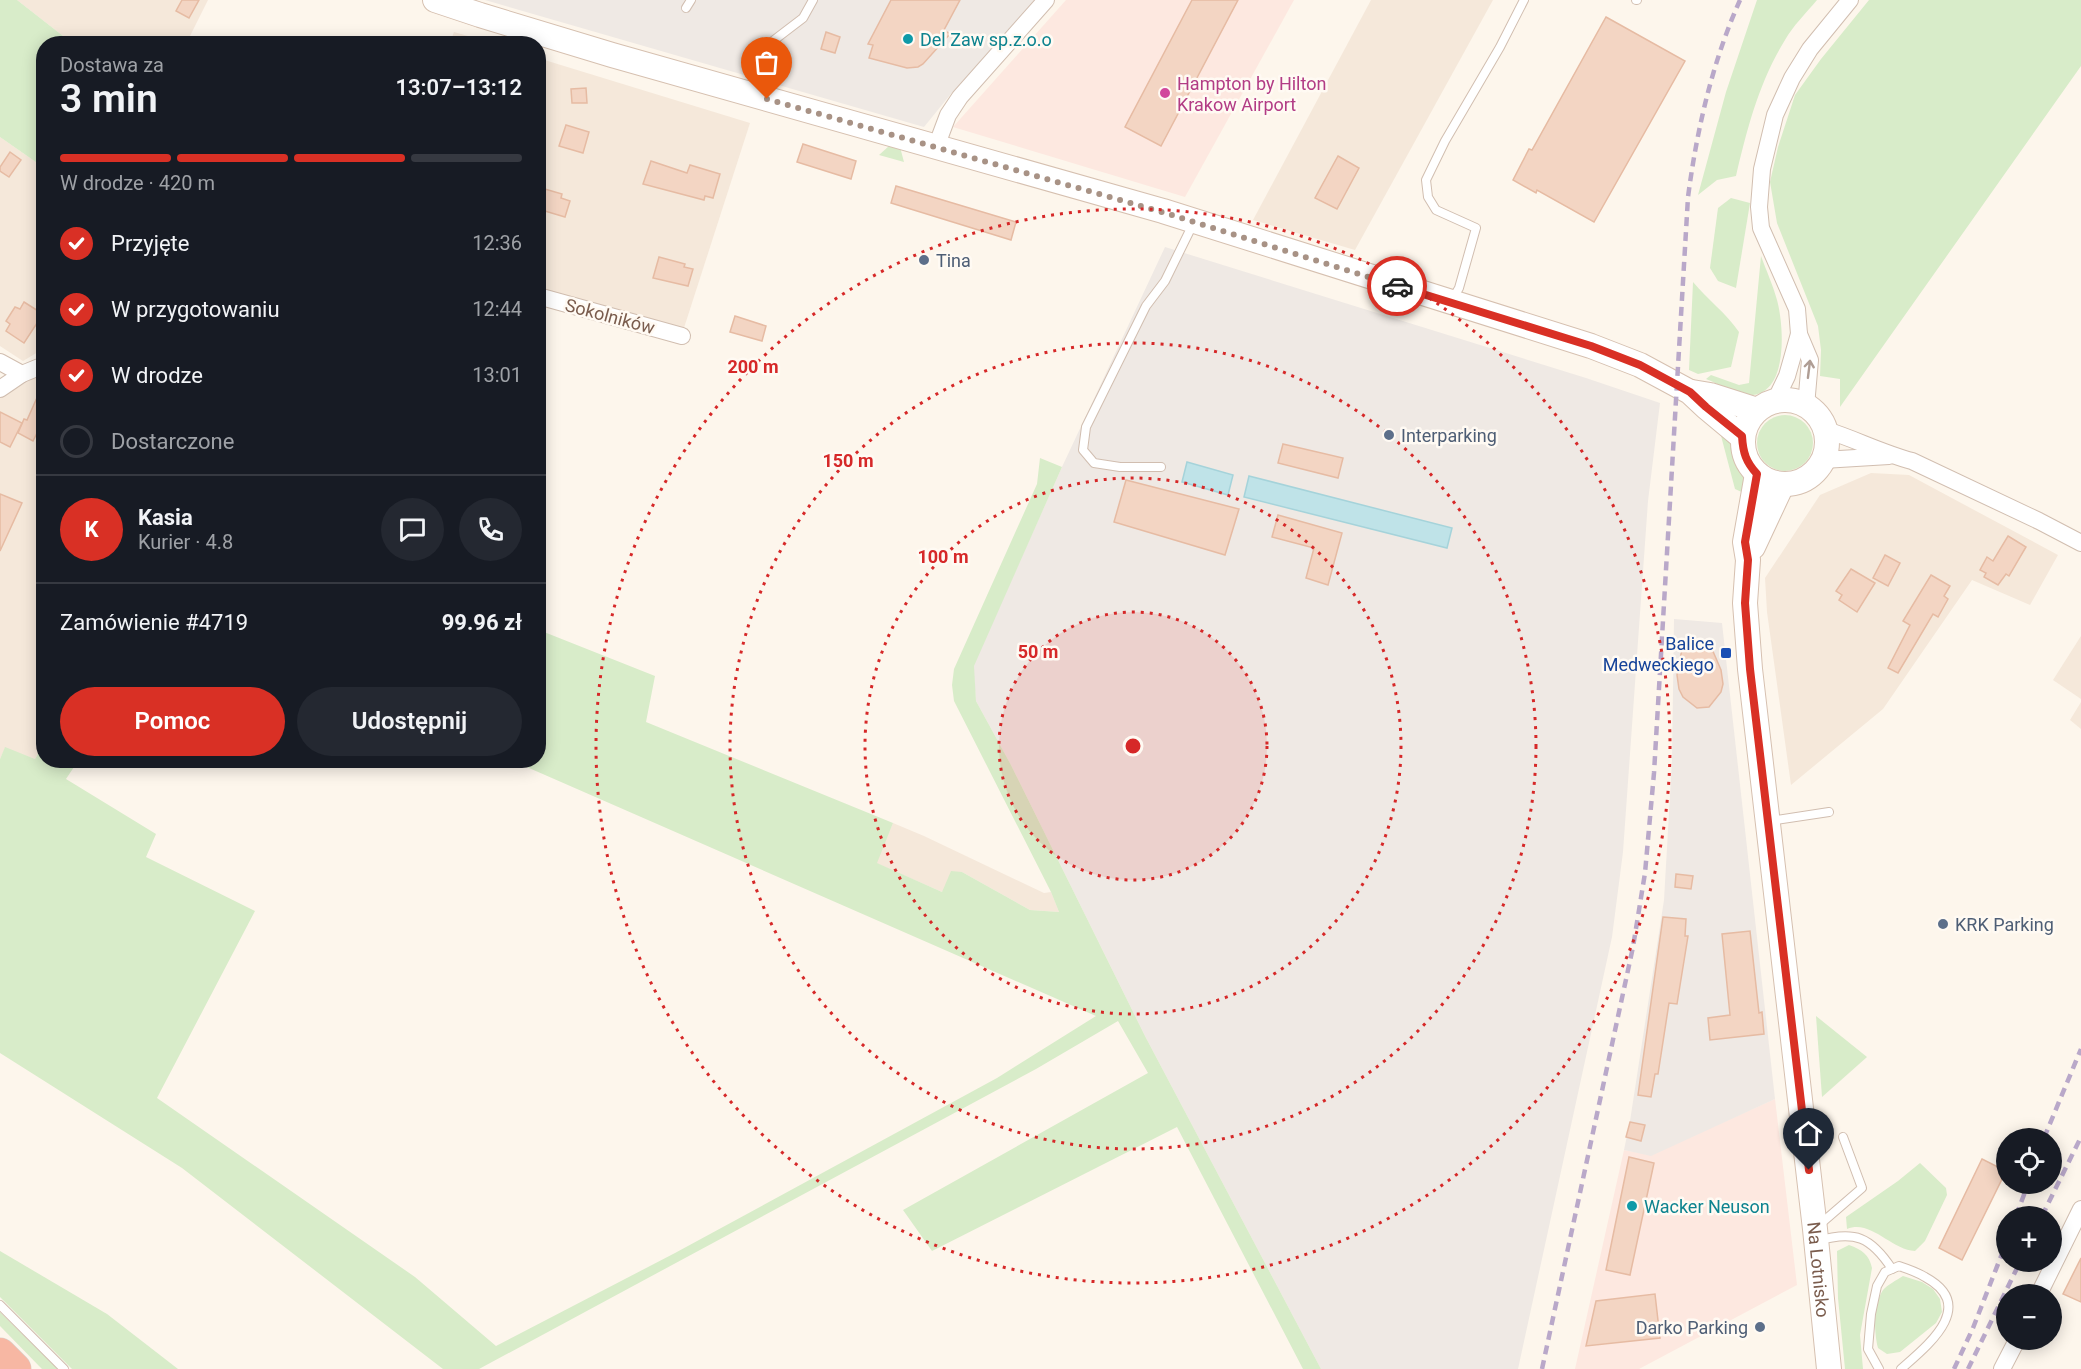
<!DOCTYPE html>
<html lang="pl">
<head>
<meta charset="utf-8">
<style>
  body { margin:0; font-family:Roboto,sans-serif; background:#242831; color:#f1f3f6; height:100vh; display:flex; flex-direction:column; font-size:22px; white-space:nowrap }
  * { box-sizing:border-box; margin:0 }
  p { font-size:20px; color:#9ea1a6 }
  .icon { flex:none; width:33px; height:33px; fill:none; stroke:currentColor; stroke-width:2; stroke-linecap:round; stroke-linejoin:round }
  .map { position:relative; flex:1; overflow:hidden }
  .details { position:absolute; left:36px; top:36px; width:510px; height:732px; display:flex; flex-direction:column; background:#171b24; border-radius:24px; box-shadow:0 3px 15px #0003 }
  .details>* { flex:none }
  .controls { position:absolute; left:1996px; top:1128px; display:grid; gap:12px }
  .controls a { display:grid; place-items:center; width:66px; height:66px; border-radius:50%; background:#171b24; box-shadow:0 3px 15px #0003; font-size:30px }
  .pin { position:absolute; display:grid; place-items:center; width:51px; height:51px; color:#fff; margin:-62px -26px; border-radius:50% 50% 50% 0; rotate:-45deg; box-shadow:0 0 6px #0007 }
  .pin .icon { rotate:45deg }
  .courier { position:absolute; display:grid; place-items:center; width:60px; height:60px; margin:-30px; border:4px solid #d93025; border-radius:50%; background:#fff; color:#222; box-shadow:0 2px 8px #0007 }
  .head em { font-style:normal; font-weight:600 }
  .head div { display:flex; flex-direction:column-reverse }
  .head { display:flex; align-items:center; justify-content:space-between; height:102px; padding:0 24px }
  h1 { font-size:39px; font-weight:600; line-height:45px }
  .bar { display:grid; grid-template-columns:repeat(4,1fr); gap:9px 6px; align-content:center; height:72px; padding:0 24px }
  .bar i { height:8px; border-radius:4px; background:#363941 }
  .bar .active { background:#d93025 }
  .bar p { grid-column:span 4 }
  .line { display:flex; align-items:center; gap:15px; padding:0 24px; border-top:2px solid #363941 }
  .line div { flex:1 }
  .round { display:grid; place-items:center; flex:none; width:63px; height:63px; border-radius:32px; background:#242831 }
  ol { padding:0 24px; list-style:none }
  li { display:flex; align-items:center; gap:18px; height:66px }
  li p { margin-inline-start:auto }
  li .icon { padding:6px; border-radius:50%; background:#d93025; color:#fff; stroke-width:4 }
  li:last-child { color:#9ea1a6 }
  li i { width:33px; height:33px; border:3px solid #363941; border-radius:50% }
  .action { display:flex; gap:12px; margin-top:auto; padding:12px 24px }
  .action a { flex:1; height:69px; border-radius:36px; background:#d93025; color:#fff; font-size:24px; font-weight:600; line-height:69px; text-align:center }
  .action a+a { background:#242831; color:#f1f3f6 }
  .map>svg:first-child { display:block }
</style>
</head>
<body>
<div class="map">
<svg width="2081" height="1369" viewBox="0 0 2081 1369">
  <rect width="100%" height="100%" fill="#fdf6ec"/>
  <g fill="#f5e8da">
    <polygon points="17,0 208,0 186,44 72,43"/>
    <polygon points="1371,0 1493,0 1355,250 1253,220"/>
    <polygon points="454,32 492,43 450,43"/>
    <polygon points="538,58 750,123 683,331 539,291"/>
    <polygon points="0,137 43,167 43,349 23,361 0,346"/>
    <polygon points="43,372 43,745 35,759 5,748 0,759 0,398"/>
    <polygon points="1871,473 1909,475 2058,555 2030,605 1972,580 1883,709 1791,785 1767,612 1765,578 1820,495"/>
    <polygon points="2081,636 2081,699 2053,680"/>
    <polygon points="2081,702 2081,729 2070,720"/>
    <polygon points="893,823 924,836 1044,893 1051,892 1059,912 1030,910 962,872 942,892 876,863"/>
  </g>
  <g fill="#fde8e0">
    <polygon points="1066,0 1294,0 1185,197 953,127"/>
    <polygon points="1775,1099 1797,1285 1639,1369 1575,1369 1624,1150 1650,1155"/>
  </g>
  <g fill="#efe9e4">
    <polygon points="485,0 1035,0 950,95 924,127"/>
    <polygon points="1165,247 1586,378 1660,403 1648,501 1623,852 1612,937 1518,1369 1321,1369 1145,1036 1011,765 976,701 973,666 1062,467"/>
    <polygon points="1674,619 1722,623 1775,1099 1651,1156 1624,1150 1630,1121 1664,900 1672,761"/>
  </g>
  <g fill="#d8ecc9">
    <polygon points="0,0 17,0 72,43 44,44 43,167 0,137"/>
    <path d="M1757,0H1817C1806,13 1793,26 1785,40C1759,82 1747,129 1736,176L1717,180L1698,195L1726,92Z"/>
    <polygon points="1869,0 2081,0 2081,66 1840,407 1840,379 1820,376 1821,350 1818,326 1777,223 1770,182 1778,147 1795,95 1821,59"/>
    <polygon points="889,146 900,147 904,162 879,155"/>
    <polygon points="1731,198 1750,203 1736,288 1718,281 1710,268 1718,208"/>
    <path d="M1761,256C1766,270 1773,285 1777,300C1784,325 1789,396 1749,395C1735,395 1719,384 1706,379L1711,375L1739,385L1749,383Z"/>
    <path d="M1693,282C1708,300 1726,313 1739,332L1731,367L1698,374L1689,370Z"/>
    <circle cx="1785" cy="443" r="28"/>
    <polygon points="1720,432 1735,443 1740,463 1746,477 1746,494 1735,489"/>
    <polygon points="1040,458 1062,467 974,666 976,701 1011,765 1145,1036 1321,1369 1303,1369 1177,1127 932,1251 903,1210 1148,1073 1118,1021 1036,1069 479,1369 443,1369 182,1168 0,1053 0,759 5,747 35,759 43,745 44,760 78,761 66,779 156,834 146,857 255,911 157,1098 415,1277 496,1346 675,1253 997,1078 1096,1016 513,761 538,760 539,630 655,676 646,722 893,823 877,863 942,892 951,871 962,872 1030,910 1059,912 1051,892 954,701 952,685 954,669 1037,484"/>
    <polygon points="1816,1016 1867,1057 1822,1097"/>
    <path d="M1920,1163L1946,1188L1947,1195L1925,1241L1915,1251C1891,1250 1871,1219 1847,1229L1846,1217L1898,1181Z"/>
    <path d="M1849,1245C1862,1250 1869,1254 1872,1268L1860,1335L1863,1369H1845L1838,1298L1837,1251Z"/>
    <polygon points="0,1251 107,1314 178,1369 72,1369 0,1297"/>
    <path d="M1903,1276L1922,1282L1933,1289L1940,1299L1942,1312L1936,1323L1900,1352L1887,1354L1878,1348C1874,1332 1873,1305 1883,1290C1887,1285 1897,1280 1903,1276Z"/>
    <polygon points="0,1312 58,1369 42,1369 0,1326"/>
  </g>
  <g fill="#bfe3e8" stroke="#a5d3da" stroke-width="1.5">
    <polygon points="1187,462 1233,475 1228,495 1182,482"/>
    <polygon points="1249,476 1452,528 1447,548 1244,497"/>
  </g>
  <g fill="#f3d5c3" stroke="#e6bba3" stroke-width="1.5">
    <polygon points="182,0 199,0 189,18 176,11"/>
    <polygon points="891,0 960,0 944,30 950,34 923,64 918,67 907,68 869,58 873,45 868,44"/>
    <polygon points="1192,0 1238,0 1161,146 1125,127"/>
    <polygon points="1606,17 1685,61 1594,222 1537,190 1536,193 1513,180 1529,149 1532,150"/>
    <polygon points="826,32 840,37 835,53 821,49"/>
    <polygon points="586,88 587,103 572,103 571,89"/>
    <polygon points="566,125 589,132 583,153 559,146"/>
    <polygon points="803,144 856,161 851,179 797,162"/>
    <polygon points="10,152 21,160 9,177 0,171 0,167"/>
    <polygon points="1338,156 1359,168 1337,209 1315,198"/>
    <polygon points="651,161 687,173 690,165 720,174 713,198 705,196 704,200 643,184"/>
    <polygon points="896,186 1016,222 1011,240 891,203"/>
    <polygon points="538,187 562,194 561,198 570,201 565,217 538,209"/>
    <polygon points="659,257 685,264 684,267 693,269 688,286 653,278"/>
    <polygon points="24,302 43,314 24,343 6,331 10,324 6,321 15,307 20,309"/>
    <polygon points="735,316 766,326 762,341 730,332"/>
    <polygon points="44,382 44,419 33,441 18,433 24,419 27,420"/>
    <polygon points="0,412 22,423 10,447 0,442"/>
    <polygon points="1283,444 1343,458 1338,478 1278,463"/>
    <polygon points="1126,480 1239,509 1225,555 1114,522"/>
    <polygon points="0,494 22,503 0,551"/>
    <polygon points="1278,515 1342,533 1328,585 1306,578 1314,548 1272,537"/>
    <polygon points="2008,536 2026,547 2009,576 2006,574 1998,585 1984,577 1986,573 1980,570 1987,557 1993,561"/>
    <polygon points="1885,555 1900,563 1888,586 1873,578"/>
    <polygon points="1851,569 1875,583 1857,612 1839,600 1842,595 1836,591"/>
    <polygon points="1931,575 1950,586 1944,596 1948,599 1938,617 1933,614 1898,673 1888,668 1910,625 1903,621"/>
    <polygon points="1700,643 1712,649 1721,670 1723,684 1721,692 1709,707 1697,708 1683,697 1679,689 1677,675 1682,649 1692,644"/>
    <polygon points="1676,874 1693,876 1691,889 1675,887"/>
    <polygon points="1663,917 1686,919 1685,936 1688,936 1677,1004 1669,1003 1658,1074 1655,1074 1651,1097 1638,1095"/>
    <polygon points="1750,931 1759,1013 1762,1012 1764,1034 1710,1040 1708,1018 1730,1015 1722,934"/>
    <polygon points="1630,1122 1645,1125 1641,1141 1626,1137"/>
    <polygon points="1629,1157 1654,1163 1630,1275 1606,1270"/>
    <polygon points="1982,1159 2006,1171 1962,1260 1939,1248"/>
    <polygon points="2081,1258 2081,1302 2063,1294"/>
    <polygon points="1655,1294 1660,1338 1586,1346 1596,1301"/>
  </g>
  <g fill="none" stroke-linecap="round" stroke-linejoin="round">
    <g stroke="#d1beb0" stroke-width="10">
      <g id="service">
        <polyline points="1636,0 1637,0"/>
        <polyline points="686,8 691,0"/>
        <polyline points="752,91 765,47 803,18 813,0"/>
        <polyline points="1452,300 1459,288 1476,228 1436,210 1428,197 1426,180 1445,141 1500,47 1524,0"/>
        <polyline points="1161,467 1120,467 1094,463 1083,450 1086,427 1146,306 1165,281 1194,222"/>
        <polyline points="1770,821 1829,812"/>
        <polyline points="1818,1226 1862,1188 1843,1137"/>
        <path d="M1817,1241C1855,1230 1871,1237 1892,1269"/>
        <polyline points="0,1305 64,1369"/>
        <path d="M1879,1369L1868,1349L1871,1314L1877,1286L1885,1272L1899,1266C1908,1269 1917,1272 1925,1277C1978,1306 1928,1345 1901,1369"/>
      </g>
    </g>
    <g stroke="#d1beb0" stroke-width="18">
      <g id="minor">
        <polyline points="936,147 948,115 960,97 1046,0"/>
        <polyline points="538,296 682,336"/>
        <polyline points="0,362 22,374"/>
        <polyline points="0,389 22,374 44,365"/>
        <polyline points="1775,401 1787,376 1799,334"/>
        <polyline points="1806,406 1810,360 1799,334 1797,309 1761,228 1759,207 1762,169 1775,115 1792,78 1810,49 1850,0"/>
        <path d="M1826,430C1855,439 1882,453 1912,461L2039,521L2081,543"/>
        <polyline points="1823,460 1889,456"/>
        <polyline points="2039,1294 2081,1209"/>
        <polyline points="2002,1369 2017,1340"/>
      </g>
    </g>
    <g stroke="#d6c0b0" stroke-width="26">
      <g id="secondary">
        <polyline points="435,0 480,15 612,55 1163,211 1591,346 1640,365 1690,392 1706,407 1742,437"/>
        <polyline points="1692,392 1710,395 1757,410"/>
        <circle cx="1785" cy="442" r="42"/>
        <path id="s1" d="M1757,474L1745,542L1748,560L1745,603L1750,669L1815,1229L1829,1369"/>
        <polyline points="1753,547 1782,485"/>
      </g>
    </g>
    <g stroke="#dad1cd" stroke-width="33">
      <polyline id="motorway" points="0,1354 15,1369"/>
    </g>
    <use href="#service" stroke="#fff" stroke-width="8"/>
    <use href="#minor" stroke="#fff" stroke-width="16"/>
    <use href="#secondary" stroke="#fff" stroke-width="24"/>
    <use href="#motorway" stroke="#f7b7a3" stroke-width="32"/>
    <g stroke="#b9a8c9" stroke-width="4.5" stroke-dasharray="9 6" stroke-linecap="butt">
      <polyline points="2044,1138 2081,1049"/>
      <polyline points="2016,1216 2028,1184"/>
      <polyline points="2042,1216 2081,1137"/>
      <path d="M1542,1369L1633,947L1645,873L1654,773L1688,197C1697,129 1712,63 1740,0"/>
      <polyline points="1954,1369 1973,1328 2007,1241"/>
      <polyline points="1968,1369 2020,1262"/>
    </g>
  </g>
  <defs><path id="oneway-shaft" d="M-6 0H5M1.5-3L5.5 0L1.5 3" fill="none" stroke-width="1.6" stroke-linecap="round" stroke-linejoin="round" transform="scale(1.5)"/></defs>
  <use stroke="#af9d94" href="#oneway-shaft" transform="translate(1809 369) rotate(-83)"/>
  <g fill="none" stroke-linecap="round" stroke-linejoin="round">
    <polyline stroke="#a89285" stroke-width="6" stroke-dasharray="0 10.8" points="767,99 1162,212 1397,286"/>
    <path stroke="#d93025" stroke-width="8" d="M1397,286L1591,346L1640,365L1690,392L1706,407L1742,436C1743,453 1746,462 1757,474L1745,542L1748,560L1745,603L1750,669L1809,1170"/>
  </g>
  <circle cx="1133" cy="746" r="134" fill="#d62828" fill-opacity=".12"/>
  <g fill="none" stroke="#d62828" stroke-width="3" stroke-dasharray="3 6">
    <circle cx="1133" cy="746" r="134"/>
    <circle cx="1133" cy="746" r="268"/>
    <circle cx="1133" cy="746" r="403"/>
    <circle cx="1133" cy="746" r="537"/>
  </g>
  <g fill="#0f9aa8" stroke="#fffaf3" stroke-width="2">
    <circle cx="908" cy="39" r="6"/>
    <circle cx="1632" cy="1206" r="6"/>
  </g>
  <circle fill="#d1479c" stroke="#fffaf3" stroke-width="2" cx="1165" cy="93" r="6"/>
  <g fill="#5c6f8a" stroke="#fffaf3" stroke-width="2">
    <circle cx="924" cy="260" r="6"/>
    <circle cx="1389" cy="435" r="6"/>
    <circle cx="1943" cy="924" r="6"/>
    <circle cx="1760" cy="1327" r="6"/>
  </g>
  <rect fill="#1a4fb4" stroke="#fffaf3" stroke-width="2" x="1720" y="647" width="12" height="12" rx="3"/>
  <g text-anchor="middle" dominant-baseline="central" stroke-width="5" stroke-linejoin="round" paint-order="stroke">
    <g font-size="18" fill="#0d838f" stroke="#fffaf3" text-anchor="start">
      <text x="920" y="39">Del Zaw sp.z.o.o</text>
      <text x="1644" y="1206">Wacker Neuson</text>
    </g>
    <g font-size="18" fill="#b23c85" stroke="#fffaf3" text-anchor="start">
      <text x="1177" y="83">Hampton by Hilton<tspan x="1177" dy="21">Krakow Airport</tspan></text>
    </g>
    <g font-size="18" fill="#4e5e75" stroke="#fffaf3" text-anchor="start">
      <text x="936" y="260">Tina</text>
      <text x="1401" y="435">Interparking</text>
      <text x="1955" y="924">KRK Parking</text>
      <text x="1748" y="1327" text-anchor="end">Darko Parking</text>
    </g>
    <g font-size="18" fill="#7a5c4d" stroke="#fffaf3">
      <text transform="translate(610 316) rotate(15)">Sokolników</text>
      <text stroke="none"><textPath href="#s1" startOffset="801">Na Lotnisko</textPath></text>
    </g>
    <g font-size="18" fill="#164399" stroke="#fffaf3" text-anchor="end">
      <text x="1714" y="643">Balice<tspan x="1714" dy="21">Medweckiego</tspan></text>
    </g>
  </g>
  <circle cx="1133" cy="746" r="9" fill="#d62828" stroke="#fffaf3" stroke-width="3"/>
  <g font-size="18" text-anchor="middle" font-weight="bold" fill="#d62828" stroke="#fffaf3" stroke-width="5" stroke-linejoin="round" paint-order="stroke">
    <text x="753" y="373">200 m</text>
    <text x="848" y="467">150 m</text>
    <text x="943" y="563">100 m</text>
    <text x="1038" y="658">50 m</text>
  </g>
</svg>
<div class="controls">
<a><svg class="icon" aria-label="locate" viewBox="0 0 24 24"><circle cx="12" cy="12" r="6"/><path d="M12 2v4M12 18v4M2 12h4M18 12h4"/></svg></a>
<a>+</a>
<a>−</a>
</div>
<div class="pin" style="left:767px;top:99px;background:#ea580c"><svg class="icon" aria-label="bag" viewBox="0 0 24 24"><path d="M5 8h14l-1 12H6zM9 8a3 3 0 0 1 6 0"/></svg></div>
<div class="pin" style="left:1809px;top:1170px;background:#1f2937"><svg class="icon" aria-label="home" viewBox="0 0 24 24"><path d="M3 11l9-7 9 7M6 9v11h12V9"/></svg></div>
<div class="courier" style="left:1397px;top:286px"><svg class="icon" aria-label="car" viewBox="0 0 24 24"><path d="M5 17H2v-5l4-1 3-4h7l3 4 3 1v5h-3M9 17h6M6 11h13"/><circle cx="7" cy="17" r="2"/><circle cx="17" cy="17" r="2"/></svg></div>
<section class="details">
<div class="head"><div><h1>3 min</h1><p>Dostawa za</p></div><em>13:07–13:12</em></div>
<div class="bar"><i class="active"></i><i class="active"></i><i class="active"></i><i></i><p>W drodze · 420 m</p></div>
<ol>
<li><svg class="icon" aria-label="check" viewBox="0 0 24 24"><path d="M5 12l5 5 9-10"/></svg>Przyjęte<p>12:36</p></li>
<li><svg class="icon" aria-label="check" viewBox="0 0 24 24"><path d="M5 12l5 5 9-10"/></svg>W przygotowaniu<p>12:44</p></li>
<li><svg class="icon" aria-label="check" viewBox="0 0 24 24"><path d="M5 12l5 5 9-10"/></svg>W drodze<p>13:01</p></li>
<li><i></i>Dostarczone</li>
</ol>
<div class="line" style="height:108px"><b class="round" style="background:#d93025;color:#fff">K</b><div><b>Kasia</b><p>Kurier · 4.8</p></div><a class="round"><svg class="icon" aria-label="chat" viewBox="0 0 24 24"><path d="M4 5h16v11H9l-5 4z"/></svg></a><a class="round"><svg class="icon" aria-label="phone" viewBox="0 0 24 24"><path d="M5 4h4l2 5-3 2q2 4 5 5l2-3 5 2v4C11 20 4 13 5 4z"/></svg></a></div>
<div class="line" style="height:78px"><div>Zamówienie #4719</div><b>99.96 zł</b></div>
<div class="action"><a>Pomoc</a><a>Udostępnij</a></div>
</section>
</div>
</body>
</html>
